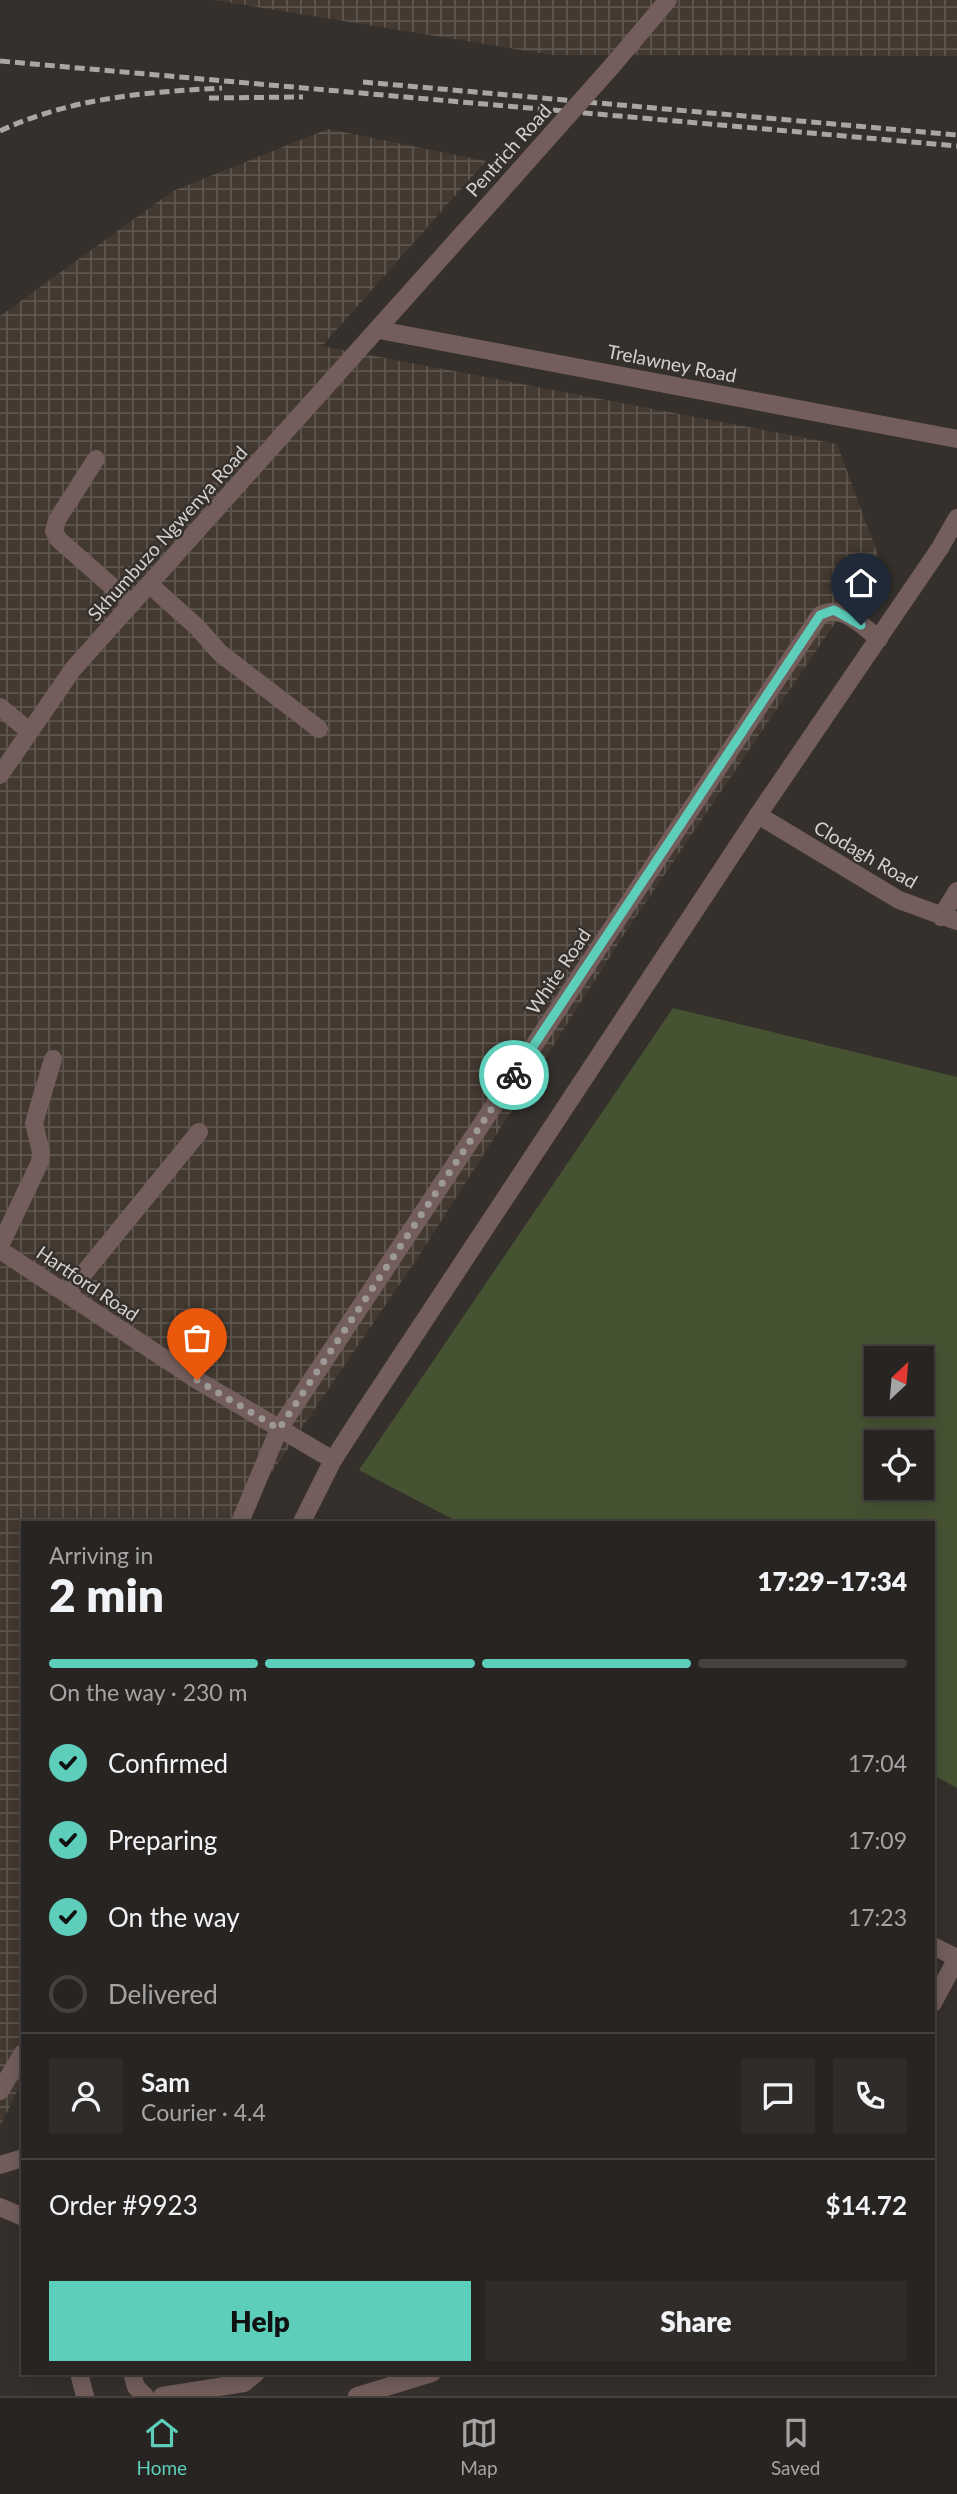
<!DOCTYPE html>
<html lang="en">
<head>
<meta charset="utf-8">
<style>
  body { margin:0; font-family:Lato,sans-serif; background:#302c2a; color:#f1f3f6; height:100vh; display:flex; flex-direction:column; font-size:26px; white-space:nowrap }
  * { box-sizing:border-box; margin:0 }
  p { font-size:23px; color:#a5a4a5 }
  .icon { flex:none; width:38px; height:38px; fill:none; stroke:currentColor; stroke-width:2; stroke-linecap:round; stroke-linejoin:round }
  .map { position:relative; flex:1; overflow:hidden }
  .sheet { position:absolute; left:21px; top:1521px; width:914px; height:854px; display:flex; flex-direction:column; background:#282421; border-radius:0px; box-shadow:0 4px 18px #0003,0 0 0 2px #44413f }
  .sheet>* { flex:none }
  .needle { width:46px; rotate:26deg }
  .fabs { position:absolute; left:864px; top:1346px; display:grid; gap:14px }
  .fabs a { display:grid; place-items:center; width:70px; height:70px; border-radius:0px; background:#282421; box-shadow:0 4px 18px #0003,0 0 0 2px #44413f; font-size:35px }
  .pin { position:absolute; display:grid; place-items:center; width:60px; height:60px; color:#fff; margin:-72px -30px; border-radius:50% 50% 50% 0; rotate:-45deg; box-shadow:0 0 7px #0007 }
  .pin .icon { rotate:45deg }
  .courier { position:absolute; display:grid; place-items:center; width:70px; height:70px; margin:-35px; border:5px solid #5cceba; border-radius:50%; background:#fff; color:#222; box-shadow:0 2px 9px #0007 }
  .summary em { font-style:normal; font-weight:800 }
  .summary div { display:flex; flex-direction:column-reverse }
  .summary { display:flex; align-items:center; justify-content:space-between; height:119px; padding:0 28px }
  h1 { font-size:46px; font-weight:800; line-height:52px }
  .bar { display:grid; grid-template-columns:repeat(4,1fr); gap:10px 7px; align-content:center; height:84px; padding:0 28px }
  .bar i { height:9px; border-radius:5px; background:#44413f }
  .bar .selected { background:#5cceba }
  .bar p { grid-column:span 4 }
  .line { display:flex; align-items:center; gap:18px; padding:0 28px; border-top:2px solid #44413f }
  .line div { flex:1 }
  .round { display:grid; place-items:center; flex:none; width:74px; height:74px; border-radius:0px; background:#302c2a }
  ol { padding:0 28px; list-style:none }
  li { display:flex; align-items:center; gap:21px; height:77px }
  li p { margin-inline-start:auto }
  li .icon { padding:7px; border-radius:50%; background:#5cceba; color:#111; stroke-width:4 }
  li:last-child { color:#a5a4a5 }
  li i { width:38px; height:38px; border:4px solid #44413f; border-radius:50% }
  .action { display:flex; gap:14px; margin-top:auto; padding:14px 28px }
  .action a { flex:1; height:80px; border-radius:0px; background:#5cceba; color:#111; font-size:28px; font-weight:800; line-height:80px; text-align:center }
  .action a+a { background:#302c2a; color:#f1f3f6 }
  .menu { display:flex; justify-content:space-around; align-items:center; height:98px; border-top:2px solid #44413f; background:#282421; font-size:19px; color:#a5a4a5 }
  .menu a { display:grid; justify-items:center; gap:4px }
  .menu .selected { color:#5cceba }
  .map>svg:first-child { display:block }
</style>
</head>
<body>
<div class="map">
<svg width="957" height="2396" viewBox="0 0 957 2396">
  <defs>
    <pattern id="industrial-grid" width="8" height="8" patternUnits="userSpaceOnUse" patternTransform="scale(1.75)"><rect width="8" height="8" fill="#433931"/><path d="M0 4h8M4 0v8" fill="none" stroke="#5d554e"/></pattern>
  </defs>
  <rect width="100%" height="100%" fill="#35302c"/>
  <g fill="url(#industrial-grid)">
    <polygon points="214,0 957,0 957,56 553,55"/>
    <polygon points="328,129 486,161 322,346 837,444 879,558 627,930 418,1257 268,1478 250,1522 23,1522 23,2080 0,2126 0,316 173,191"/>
  </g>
  <path fill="#465333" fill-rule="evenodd" d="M673,1008L957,1077V1788L933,1775V1522H458L359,1470ZM877,1358H922V1404H877ZM877,1442H922V1488H877Z"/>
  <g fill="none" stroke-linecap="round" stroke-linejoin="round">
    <g stroke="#735e5c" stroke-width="18">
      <polyline points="612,66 668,0"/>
      <polyline points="379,330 957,439"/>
      <polyline points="96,459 57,520 54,531 58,539 132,604"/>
      <polyline points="149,584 197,627 220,653 319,729"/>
      <polyline points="0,707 29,731"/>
      <polyline points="0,775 73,669 509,182"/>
      <polyline points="758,815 899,900 957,921"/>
      <polyline points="941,917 957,891"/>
      <polyline points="0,1246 40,1162 41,1152 34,1123 53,1059"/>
      <polyline points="0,1250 197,1380 333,1460"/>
      <polyline points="67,1294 199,1132"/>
      <path d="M240,1522L279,1429L820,615C843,604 861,625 879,639"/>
      <polyline points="302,1522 333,1460 364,1412 758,815 940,548 957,518"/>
      <polyline points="933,1946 957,1958"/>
      <polyline points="933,2003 957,1958"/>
      <polyline points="0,2091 23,2053"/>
      <polyline points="0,2165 23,2158"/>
      <polyline points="0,2207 23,2217"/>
      <polyline points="79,2373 85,2396"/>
      <polyline points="132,2373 136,2387 145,2396"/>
      <polyline points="162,2396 244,2383 256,2373"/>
      <polyline points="357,2396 432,2373"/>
    </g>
    <g stroke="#a9a6a3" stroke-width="5" stroke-dasharray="10 5" stroke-linecap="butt">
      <polyline points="0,61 957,146"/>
      <polyline points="363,82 957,135"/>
      <polyline points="209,98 303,97"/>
      <path d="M0,131C70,98 146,92 222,88"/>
    </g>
    <polyline stroke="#735e5c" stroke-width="18" points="509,182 612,66"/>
  </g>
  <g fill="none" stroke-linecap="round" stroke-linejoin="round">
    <polyline stroke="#9c9996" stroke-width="7" stroke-dasharray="0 12.6" points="197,1380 279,1429 514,1075"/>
    <polyline stroke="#5cceba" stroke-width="9" points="514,1075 820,615 834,610 861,625"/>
  </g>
  <g text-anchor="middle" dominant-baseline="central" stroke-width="5" stroke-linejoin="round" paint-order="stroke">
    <g font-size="19" fill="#d4d1cf" stroke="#35302c">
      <text transform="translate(508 150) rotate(-48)">Pentrich Road</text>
      <text transform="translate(672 363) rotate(11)">Trelawney Road</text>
      <text transform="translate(167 533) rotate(-48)">Skhumbuzo Ngwenya Road</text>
      <text transform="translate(866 854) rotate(30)">Clodagh Road</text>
      <text transform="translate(558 971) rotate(-56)">White Road</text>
      <text transform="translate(88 1283) rotate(34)">Hartford Road</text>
    </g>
  </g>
</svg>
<div class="fabs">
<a><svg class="needle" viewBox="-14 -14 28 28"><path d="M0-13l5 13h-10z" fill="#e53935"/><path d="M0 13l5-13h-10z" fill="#a5a4a5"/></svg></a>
<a><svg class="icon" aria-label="locate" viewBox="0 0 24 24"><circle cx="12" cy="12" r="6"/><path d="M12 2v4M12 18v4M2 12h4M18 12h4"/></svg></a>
</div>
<div class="pin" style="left:197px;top:1380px;background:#ea580c"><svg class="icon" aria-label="bag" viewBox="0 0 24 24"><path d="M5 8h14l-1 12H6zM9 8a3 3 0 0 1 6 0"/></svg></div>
<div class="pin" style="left:861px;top:625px;background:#1f2937"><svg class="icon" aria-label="home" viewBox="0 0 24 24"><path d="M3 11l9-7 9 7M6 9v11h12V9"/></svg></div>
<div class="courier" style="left:514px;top:1075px"><svg class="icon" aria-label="bike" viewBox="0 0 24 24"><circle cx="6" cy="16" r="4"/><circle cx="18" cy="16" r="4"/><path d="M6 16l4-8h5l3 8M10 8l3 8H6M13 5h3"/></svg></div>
<section class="sheet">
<div class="summary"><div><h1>2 min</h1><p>Arriving in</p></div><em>17:29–17:34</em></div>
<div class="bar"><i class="selected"></i><i class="selected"></i><i class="selected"></i><i></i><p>On the way · 230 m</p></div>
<ol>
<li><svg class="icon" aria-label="check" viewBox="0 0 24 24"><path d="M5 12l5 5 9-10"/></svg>Confirmed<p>17:04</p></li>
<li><svg class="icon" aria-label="check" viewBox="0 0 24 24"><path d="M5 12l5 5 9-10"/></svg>Preparing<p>17:09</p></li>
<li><svg class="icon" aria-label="check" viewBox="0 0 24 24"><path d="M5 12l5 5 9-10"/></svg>On the way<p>17:23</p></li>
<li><i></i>Delivered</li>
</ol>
<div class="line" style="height:126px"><a class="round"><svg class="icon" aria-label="person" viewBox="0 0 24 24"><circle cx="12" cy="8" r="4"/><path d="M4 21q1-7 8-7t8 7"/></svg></a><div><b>Sam</b><p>Courier · 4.4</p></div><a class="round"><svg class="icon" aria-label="chat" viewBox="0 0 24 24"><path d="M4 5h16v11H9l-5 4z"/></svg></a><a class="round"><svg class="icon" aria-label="phone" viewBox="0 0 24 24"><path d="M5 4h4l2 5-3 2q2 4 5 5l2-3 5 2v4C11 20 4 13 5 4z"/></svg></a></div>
<div class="line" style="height:91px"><div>Order #9923</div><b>$14.72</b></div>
<div class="action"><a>Help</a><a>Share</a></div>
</section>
</div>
<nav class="menu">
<a class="selected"><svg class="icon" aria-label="home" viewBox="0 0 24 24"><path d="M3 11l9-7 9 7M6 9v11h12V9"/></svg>Home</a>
<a><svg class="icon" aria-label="map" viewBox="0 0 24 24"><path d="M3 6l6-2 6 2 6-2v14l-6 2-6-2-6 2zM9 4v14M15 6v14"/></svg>Map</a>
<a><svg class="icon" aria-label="saved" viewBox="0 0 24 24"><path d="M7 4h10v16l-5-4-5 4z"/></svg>Saved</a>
</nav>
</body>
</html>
